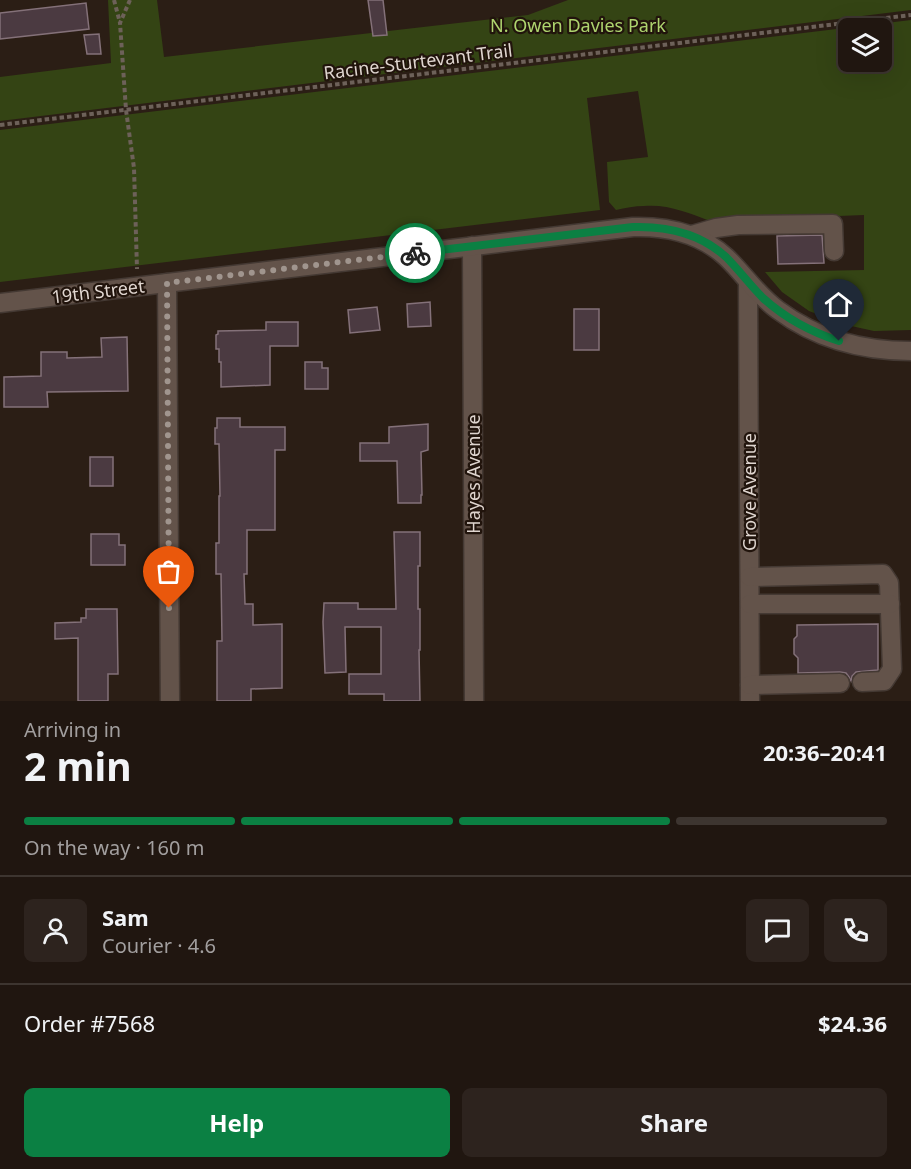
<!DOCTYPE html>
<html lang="en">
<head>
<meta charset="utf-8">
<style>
  body { margin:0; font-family:"Noto Sans",sans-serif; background:#2d231e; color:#f1f3f6; height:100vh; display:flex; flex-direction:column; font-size:22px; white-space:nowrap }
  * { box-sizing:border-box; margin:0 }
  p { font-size:20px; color:#a29f9f }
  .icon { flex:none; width:33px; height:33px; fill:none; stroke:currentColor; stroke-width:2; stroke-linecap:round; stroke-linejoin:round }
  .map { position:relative; height:701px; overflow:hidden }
  .details { display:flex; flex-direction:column; background:#201610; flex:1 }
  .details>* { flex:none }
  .tools { position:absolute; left:838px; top:18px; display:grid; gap:12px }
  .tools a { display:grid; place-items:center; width:54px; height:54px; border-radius:9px; background:#201610; box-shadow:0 6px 24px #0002,0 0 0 2px #3d3530; font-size:30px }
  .pin { position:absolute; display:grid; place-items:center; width:51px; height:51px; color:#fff; margin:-62px -26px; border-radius:50% 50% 50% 0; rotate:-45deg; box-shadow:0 0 6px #0007 }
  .pin .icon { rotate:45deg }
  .courier { position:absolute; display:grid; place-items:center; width:60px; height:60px; margin:-30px; border:4px solid #0b8043; border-radius:50%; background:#fff; color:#222; box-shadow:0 2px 8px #0007 }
  .summary em { font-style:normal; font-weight:700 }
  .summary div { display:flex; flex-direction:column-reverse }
  .summary { display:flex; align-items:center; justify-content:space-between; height:102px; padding:0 24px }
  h1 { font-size:39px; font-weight:700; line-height:45px }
  .bar { display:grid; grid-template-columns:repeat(4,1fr); gap:9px 6px; align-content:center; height:72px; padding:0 24px }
  .bar i { height:8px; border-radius:4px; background:#3d3530 }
  .bar .current { background:#0b8043 }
  .bar p { grid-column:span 4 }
  .line { display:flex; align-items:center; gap:15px; padding:0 24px; border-top:2px solid #3d3530 }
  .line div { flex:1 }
  .round { display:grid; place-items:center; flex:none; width:63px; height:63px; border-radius:9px; background:#2d231e }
  .cta { display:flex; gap:12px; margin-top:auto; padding:12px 24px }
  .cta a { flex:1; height:69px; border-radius:9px; background:#0b8043; color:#fff; font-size:24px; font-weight:700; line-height:69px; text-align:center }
  .cta a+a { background:#2d231e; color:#f1f3f6 }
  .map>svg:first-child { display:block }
</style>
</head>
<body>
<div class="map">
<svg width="911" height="701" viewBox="0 0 911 701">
  <rect width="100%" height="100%" fill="#2b1e15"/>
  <g fill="#344414" fill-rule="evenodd">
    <polygon points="108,0 157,0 164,57 528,15 568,0 911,0 911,10 0,121 0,77 111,63"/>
    <path d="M911,20V330L874,331L842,324L809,311L782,292L765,272L864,270V215L710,221C689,213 668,204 644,206C635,206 625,208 616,210L609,202L607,162L648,157L638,91L587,98L600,210L0,282V130ZM849,28H882V62H849Z"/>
  </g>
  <g fill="#4b3a41" stroke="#847179" stroke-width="1.5">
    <polygon points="368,0 383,0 387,35 373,36"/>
    <polygon points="86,3 89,29 0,39 0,13"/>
    <polygon points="99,34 101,54 87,54 84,35"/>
    <polygon points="822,235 824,263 778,264 777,236"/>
    <polygon points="430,302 431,326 408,327 407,304"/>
    <polygon points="377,307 380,330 350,333 348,310"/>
    <rect x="574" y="309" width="25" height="41"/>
    <polygon points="266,322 298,322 298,346 270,346 270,385 221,387 221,362 219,362 219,349 216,349 216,335 218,334 218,331 266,330"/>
    <polygon points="127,337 128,391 47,392 48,407 4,407 4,377 41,376 41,352 67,352 67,358 102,357 101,338"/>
    <polygon points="305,362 322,362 322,368 328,368 328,389 305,389"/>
    <polygon points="217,418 240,418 240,427 285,427 285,450 275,450 275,530 247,530 247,574 244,574 245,604 253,604 253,625 282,624 282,688 251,689 251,701 217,701 217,641 222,641 221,574 216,574 216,543 219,543 219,496 220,496 219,444 215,444 215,428 217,428"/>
    <polygon points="428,424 428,450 421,452 422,495 421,495 421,503 398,503 397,461 360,461 360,443 389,443 389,427"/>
    <rect x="90" y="457" width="23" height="29"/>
    <polygon points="394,532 420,532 420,566 418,566 418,609 420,609 420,650 419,650 420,701 384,701 384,694 349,694 349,674 381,674 381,627 345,627 346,672 325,673 323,622 324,603 358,603 358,609 396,609"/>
    <polygon points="91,534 119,534 119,545 125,545 125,565 91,565"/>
    <polygon points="86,609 117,609 118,674 108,674 108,701 78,701 78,638 55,639 55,623 81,622 81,618 86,618"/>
    <polygon points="878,624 878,670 856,672 852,676 851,681 849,677 846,673 840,672 798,673 798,658 794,654 794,639 797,636 797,625"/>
  </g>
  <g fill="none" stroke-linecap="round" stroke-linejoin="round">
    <g stroke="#443933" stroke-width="21">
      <g id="minor">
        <polyline points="692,235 716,228 738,225 833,224 834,251"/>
        <polyline points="472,246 474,701"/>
        <polyline points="748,282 750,701"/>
        <polyline points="167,283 170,701"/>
        <path d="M0,303L633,227C667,226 700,233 726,257C744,274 757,295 778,310C817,339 862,351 911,351"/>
        <polyline points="750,577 883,574 889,583 892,669 884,681 862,682"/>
        <polyline points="750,604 890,604"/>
        <polyline points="750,685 840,683"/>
      </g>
    </g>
    <g stroke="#6d6159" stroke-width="4" stroke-dasharray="4.5 3" stroke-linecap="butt">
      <polyline points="114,0 120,23"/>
      <polyline points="130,0 120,23 126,110 134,168 137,269"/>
      <polyline points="0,125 911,15"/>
    </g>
    <use href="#minor" stroke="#63534a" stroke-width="18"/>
  </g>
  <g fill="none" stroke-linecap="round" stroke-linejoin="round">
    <polyline stroke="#a0958e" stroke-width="6" stroke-dasharray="0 10.8" points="169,608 167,283 415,253"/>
    <path stroke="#0b8043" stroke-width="8" d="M415,253L633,227C667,226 700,233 726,257C739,270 750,285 763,298C785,318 811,332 839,341"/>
  </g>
  <g text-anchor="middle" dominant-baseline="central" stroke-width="4.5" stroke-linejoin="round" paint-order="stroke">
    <g font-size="18" fill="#aed46e" stroke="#21140c">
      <text x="578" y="25">N. Owen Davies Park</text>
    </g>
    <g font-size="18" fill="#dfd5cf" stroke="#21140c">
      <text transform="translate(418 61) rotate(-7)">Racine-Sturtevant Trail</text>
      <text transform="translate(98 291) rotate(-7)">19th Street</text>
      <text transform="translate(473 474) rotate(-90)">Hayes Avenue</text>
      <text transform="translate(749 492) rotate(-90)">Grove Avenue</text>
    </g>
  </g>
</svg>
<div class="tools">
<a><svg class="icon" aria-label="layers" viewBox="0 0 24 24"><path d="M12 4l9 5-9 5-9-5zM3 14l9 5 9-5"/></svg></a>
</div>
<div class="pin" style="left:169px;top:608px;background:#ea580c"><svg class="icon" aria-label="bag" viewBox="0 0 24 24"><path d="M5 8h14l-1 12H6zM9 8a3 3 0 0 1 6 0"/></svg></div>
<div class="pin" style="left:839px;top:341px;background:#1f2937"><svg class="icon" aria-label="home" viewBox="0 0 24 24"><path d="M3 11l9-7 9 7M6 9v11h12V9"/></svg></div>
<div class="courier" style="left:415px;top:253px"><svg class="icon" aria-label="bike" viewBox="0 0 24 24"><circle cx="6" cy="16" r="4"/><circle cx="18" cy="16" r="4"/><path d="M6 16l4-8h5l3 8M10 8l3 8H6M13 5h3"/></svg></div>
</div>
<section class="details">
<div class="summary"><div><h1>2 min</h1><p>Arriving in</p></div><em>20:36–20:41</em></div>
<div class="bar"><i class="current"></i><i class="current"></i><i class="current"></i><i></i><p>On the way · 160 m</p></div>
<div class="line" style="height:108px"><a class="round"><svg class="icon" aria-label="person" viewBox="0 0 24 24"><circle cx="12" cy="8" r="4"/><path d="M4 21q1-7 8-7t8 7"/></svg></a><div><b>Sam</b><p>Courier · 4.6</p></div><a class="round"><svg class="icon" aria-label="chat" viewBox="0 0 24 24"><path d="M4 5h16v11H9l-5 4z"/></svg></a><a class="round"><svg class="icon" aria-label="phone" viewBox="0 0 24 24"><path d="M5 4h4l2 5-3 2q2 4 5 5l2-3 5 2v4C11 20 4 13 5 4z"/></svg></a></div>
<div class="line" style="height:78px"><div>Order #7568</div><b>$24.36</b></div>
<div class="cta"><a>Help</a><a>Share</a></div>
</section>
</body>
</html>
